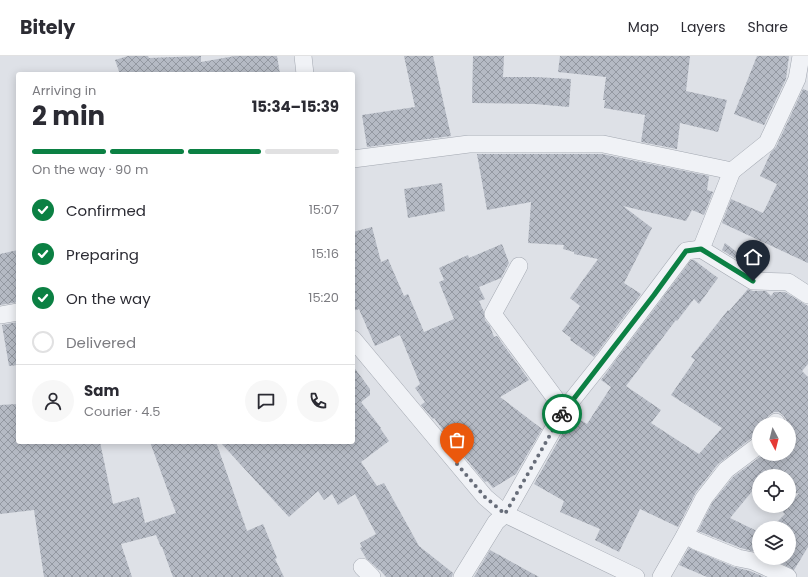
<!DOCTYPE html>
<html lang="en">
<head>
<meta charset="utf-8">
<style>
  body { margin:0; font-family:Poppins,sans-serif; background:#f7f7f7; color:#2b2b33; height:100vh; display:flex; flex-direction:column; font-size:15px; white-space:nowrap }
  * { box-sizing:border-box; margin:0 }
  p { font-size:13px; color:#7c7c81 }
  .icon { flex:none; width:22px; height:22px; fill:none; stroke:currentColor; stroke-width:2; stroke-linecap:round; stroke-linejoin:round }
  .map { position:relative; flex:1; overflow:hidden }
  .side { position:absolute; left:16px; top:16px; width:339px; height:372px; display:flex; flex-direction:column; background:#fff; border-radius:4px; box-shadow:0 2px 10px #0003 }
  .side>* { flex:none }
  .needle { width:26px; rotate:173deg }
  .tools { position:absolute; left:752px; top:361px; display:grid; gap:8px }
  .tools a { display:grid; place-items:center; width:44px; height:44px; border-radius:50%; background:#fff; box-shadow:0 2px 10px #0003; font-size:20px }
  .pin { position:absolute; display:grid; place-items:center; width:34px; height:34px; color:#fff; margin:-41px -17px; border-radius:50% 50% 50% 0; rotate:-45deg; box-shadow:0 0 4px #0007 }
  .pin .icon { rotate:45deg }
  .courier { position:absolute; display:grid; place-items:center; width:40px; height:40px; margin:-20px; border:3px solid #0b8043; border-radius:50%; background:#fff; color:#222; box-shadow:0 1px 5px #0007 }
  .head em { font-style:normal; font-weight:700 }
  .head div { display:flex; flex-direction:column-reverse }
  .head { display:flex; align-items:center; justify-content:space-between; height:68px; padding:0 16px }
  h1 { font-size:26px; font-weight:700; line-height:30px }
  .bar { display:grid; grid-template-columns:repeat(4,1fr); gap:6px 4px; align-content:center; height:48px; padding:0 16px }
  .bar i { height:5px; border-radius:3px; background:#e1e1e2 }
  .bar .active { background:#0b8043 }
  .bar p { grid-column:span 4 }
  .line { display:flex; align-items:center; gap:10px; padding:0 16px; border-top:1px solid #e1e1e2 }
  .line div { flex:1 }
  .round { display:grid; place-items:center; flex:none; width:42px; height:42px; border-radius:21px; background:#f7f7f7 }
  ol { padding:0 16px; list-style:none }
  li { display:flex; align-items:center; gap:12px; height:44px }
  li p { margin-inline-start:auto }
  li .icon { padding:4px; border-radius:50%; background:#0b8043; color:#fff; stroke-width:4 }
  li:last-child { color:#7c7c81 }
  li i { width:22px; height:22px; border:2px solid #e1e1e2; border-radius:50% }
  header { display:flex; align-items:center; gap:24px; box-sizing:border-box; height:56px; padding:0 20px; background:#fff; border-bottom:1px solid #e1e1e2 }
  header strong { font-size:19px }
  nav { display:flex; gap:22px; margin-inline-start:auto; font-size:14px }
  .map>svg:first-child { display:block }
</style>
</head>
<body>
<header>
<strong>Bitely</strong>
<nav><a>Map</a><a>Layers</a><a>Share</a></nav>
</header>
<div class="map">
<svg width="808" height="521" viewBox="0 0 808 521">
  <defs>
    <pattern id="building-cross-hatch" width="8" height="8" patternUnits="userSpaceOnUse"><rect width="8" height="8" fill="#b5bac4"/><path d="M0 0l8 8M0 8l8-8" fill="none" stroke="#9398a1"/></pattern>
  </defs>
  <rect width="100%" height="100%" fill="#dee1e7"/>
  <g fill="url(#building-cross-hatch)">
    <polygon points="128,0 148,0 149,2 201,0 201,6 235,0 277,0 280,18 120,18 115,4"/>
    <polygon points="404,0 433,0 451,80 367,91 362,59 415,51"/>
    <polygon points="473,0 504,0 503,21 535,21 571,23 569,51 535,48 472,47"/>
    <polygon points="560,0 690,0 686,35 727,44 718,76 680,67 677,93 641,86 645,59 604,52 605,44 603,44 606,21 558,16"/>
    <polygon points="757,0 789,0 786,23 764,69 734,58"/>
    <polygon points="803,33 808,35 808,207 722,167 731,143 763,157 777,128 760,120 771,96 776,91"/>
    <polygon points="477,98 602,98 709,120 707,134 713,136 704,159 692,154 686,165 623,150 652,172 624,227 641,238 594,301 570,284 571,282 562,275 580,250 570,242 598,203 574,198 574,196 563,193 564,189 528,187 531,146 487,154"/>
    <polygon points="442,127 445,155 408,162 404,133"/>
    <polygon points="372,171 381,206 388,203 404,240 408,238 424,276 454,263 439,226 444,224 439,212 468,199 469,202 502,188 509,207 501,222 479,231 485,243 479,245 484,256 485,264 490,270 494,281 497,280 529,324 500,341 542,373 516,418 493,432 487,425 485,426 464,400 454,386 453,387 434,362 433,363 421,349 425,346 415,332 420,328 400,279 375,290 359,253 353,255 353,176"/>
    <polygon points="725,187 762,215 756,215 722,194"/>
    <polygon points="18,194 18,246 0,249 0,198"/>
    <polygon points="691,204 694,204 718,222 699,248 694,243 677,265 676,264 626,330 661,354 651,367 699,398 722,372 671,339 695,304 691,301 728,254 729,255 748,233 753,235 766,235 771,240 774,236 785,236 808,250 808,308 802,315 808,321 808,491 794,514 770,502 789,502 789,472 771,472 785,458 783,456 799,437 789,438 789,420 759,420 759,427 730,462 759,476 759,497 741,492 698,475 712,447 733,421 764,398 789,398 789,368 786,368 786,363 783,359 779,356 774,356 769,359 764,365 764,368 759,368 759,379 753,381 718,408 696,436 678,471 640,453 619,496 595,484 600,473 560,456 564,445 534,428 573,359 587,368 611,331 601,324"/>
    <polygon points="18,266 18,309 9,310 2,269"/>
    <polygon points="353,310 370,333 370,339 361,346 381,372 380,372 389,385 361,406 377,430 384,427 419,490 453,517 452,521 386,521 380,514 379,514 366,502 360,492 362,491 360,487 376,478 355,438 338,449 332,438 324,444 318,435 289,461 220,386 353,386"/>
    <polygon points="18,348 18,386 100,386 113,448 139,441 145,467 176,457 150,386 216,386 247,475 263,468 277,502 275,503 284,521 173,521 162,491 161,491 156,479 121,488 132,521 44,521 34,454 0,458 0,349"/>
    <polygon points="689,492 734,511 750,515 764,521 707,521 679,509"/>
    <polygon points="490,494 539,521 474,521"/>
  </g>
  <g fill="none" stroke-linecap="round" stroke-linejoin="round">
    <g stroke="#a3a8b1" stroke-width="18">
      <g id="minor">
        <polyline points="303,0 305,18"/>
        <polyline points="353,103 469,88 603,88 732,115 767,87 797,23 801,0"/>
        <polyline points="732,115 701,193 753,225 788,226 808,239"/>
        <polyline points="519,210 493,258 564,354"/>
        <polyline points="0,259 18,256"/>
        <polyline points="353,283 485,441 505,458 636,521"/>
        <polyline points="774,368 776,366"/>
        <polyline points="685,479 696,485 738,502 753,505 788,521"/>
        <polyline points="362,511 372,521"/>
        <polyline points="462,521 496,466 505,458 564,354 604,304 686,195 701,193"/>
        <polyline points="661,521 685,479 704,442 726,414 759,389"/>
      </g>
    </g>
    <use href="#minor" stroke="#f0f2f6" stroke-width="17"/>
  </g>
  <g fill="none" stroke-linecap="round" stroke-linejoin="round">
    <polyline stroke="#676d79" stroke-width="4" stroke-dasharray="0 7.2" points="457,408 485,441 505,458 562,358"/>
    <polyline stroke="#0b8043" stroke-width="5" points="562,358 654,239 686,195 701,193 753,225"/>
  </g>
</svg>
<div class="tools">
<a><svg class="needle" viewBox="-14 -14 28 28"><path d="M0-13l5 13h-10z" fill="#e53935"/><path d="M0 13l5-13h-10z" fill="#7c7c81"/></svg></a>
<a><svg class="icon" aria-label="locate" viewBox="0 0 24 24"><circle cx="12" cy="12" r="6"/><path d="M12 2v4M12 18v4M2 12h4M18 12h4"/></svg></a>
<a><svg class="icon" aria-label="layers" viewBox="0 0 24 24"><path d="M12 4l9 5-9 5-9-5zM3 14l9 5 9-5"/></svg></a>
</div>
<div class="pin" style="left:457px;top:408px;background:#ea580c"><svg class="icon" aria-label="bag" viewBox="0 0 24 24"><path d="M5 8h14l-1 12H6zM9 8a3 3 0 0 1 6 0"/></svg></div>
<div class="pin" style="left:753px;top:225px;background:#1f2937"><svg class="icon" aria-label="home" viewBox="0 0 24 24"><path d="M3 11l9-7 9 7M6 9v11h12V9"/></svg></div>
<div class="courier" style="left:562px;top:358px"><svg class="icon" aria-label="bike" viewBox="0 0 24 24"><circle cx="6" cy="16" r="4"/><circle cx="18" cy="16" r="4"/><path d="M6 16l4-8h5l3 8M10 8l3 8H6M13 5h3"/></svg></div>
<section class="side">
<div class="head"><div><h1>2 min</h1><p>Arriving in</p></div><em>15:34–15:39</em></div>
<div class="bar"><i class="active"></i><i class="active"></i><i class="active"></i><i></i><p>On the way · 90 m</p></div>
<ol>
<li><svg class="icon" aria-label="check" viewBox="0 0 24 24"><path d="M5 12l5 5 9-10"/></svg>Confirmed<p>15:07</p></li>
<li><svg class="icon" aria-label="check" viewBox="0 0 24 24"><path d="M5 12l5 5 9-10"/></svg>Preparing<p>15:16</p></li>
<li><svg class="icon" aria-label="check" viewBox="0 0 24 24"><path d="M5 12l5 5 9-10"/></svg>On the way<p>15:20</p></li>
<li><i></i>Delivered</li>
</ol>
<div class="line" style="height:72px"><a class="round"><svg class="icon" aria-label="person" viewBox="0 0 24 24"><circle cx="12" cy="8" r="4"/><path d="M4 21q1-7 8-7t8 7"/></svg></a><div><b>Sam</b><p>Courier · 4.5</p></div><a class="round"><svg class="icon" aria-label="chat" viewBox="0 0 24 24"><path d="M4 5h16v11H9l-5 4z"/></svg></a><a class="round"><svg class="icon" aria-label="phone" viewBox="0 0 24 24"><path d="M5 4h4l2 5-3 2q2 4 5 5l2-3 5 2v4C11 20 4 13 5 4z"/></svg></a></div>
</section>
</div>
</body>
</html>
